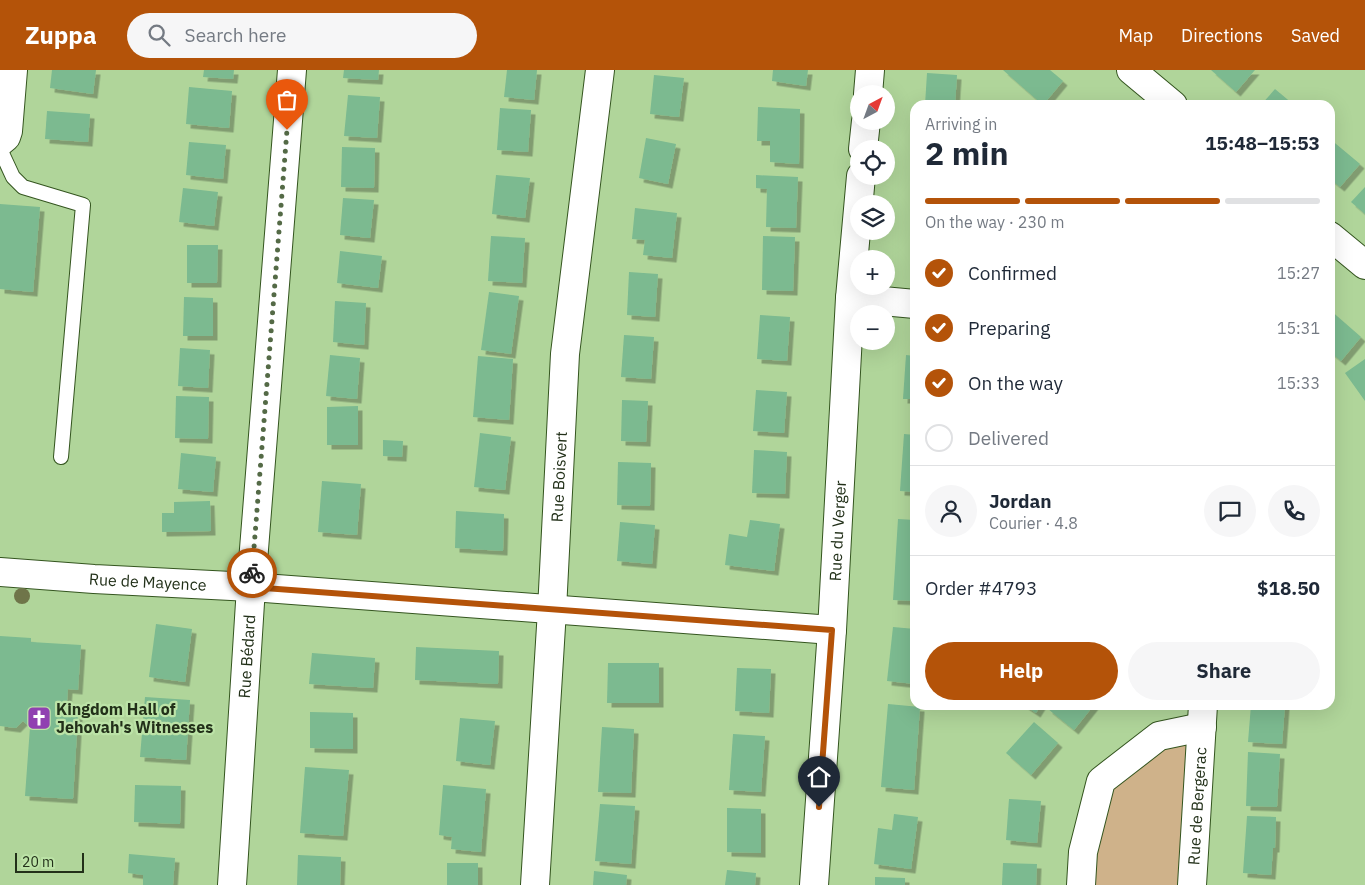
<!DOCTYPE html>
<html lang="en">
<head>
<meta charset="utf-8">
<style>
  body { margin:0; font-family:"IBM Plex Sans",sans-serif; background:#f6f6f7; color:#1f2937; height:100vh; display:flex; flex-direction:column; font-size:19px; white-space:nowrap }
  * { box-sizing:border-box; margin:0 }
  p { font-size:16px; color:#747a83 }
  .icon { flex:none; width:28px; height:28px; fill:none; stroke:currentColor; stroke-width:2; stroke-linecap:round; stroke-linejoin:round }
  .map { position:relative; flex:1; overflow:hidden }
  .side { position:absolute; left:910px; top:30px; width:425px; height:610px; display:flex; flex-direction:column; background:#fff; border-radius:15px; box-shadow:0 5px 20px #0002 }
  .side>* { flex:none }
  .needle { width:32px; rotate:41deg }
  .fabs { position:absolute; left:850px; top:15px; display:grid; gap:10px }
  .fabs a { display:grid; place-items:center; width:45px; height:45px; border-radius:50%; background:#fff; box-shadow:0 5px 20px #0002; font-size:25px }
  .scale { position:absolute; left:15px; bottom:12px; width:69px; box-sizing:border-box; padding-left:5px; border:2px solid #223019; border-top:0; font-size:14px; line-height:18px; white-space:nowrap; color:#223019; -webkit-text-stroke:4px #bce3a7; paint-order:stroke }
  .pin { position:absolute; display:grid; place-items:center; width:42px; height:42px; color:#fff; margin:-51px -21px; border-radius:50% 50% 50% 0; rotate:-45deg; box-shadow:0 0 5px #0007 }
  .pin .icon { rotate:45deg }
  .courier { position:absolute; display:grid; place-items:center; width:50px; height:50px; margin:-25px; border:4px solid #b45309; border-radius:50%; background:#fff; color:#222; box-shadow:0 1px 6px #0007 }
  .head em { font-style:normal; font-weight:700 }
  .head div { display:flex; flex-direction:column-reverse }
  .head { display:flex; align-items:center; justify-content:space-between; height:85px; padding:0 15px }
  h1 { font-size:32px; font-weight:700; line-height:38px }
  .bar { display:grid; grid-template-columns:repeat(4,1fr); gap:8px 5px; align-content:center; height:60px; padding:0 15px }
  .bar i { height:6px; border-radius:4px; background:#e0e1e3 }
  .bar .current { background:#b45309 }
  .bar p { grid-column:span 4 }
  .line { display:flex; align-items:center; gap:12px; padding:0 15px; border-top:1px solid #e0e1e3 }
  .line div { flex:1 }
  .round { display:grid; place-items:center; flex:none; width:52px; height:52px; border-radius:26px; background:#f6f6f7 }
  ol { padding:0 15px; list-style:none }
  li { display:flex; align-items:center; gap:15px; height:55px }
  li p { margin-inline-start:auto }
  li .icon { padding:5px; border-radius:50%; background:#b45309; color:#fff; stroke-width:4 }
  li:last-child { color:#747a83 }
  li i { width:28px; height:28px; border:2px solid #e0e1e3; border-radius:50% }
  .primary-button { display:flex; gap:10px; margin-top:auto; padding:10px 15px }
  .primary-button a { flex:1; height:58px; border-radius:30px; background:#b45309; color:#fff; font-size:20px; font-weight:700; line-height:58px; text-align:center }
  .primary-button a+a { background:#f6f6f7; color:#1f2937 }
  header { display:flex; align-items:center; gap:30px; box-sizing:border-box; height:70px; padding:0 25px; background:#b45309; color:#fff }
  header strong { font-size:24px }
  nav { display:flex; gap:28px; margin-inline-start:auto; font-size:18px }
  .search { width:350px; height:45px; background:#f6f6f7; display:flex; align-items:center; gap:12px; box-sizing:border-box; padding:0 18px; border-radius:28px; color:#747a83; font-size:19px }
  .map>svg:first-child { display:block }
</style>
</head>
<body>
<header>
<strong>Zuppa</strong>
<div class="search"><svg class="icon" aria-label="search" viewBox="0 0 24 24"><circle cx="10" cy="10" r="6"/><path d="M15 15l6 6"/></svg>Search here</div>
<nav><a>Map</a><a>Directions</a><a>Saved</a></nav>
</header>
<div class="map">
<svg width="1365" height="815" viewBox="0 0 1365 815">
  <defs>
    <filter id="shadow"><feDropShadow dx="4.5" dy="4.5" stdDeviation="0" flood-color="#0004"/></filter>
  </defs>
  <rect width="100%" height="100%" fill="#b0d59a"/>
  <polygon fill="#cfb28a" points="1202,657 1192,815 1081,815 1101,711"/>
  <g fill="#7bba90" filter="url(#shadow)">
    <polygon points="52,0 96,0 93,24 50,18"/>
    <polygon points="204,0 234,0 233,9 203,7"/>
    <polygon points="344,0 379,0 378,10 343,8"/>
    <polygon points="507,0 537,0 534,30 504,27"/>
    <polygon points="773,0 808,0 806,16 772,11"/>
    <polygon points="1003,0 1050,0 1063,11 1043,35"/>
    <polygon points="1211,0 1255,0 1236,22"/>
    <polygon points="927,3 957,5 955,35 925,35"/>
    <polygon points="654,5 684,8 679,47 650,44"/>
    <polygon points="189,17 232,21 229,58 186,54"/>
    <polygon points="1275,19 1294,35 1261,35"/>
    <polygon points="348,25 380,27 377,68 344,66"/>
    <polygon points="758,37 800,39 799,94 770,92 770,71 757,71"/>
    <polygon points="500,38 531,40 528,82 497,80"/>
    <polygon points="47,41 90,44 88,72 45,69"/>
    <polygon points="646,68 676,74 668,114 639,108"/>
    <polygon points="1330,69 1360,94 1340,117 1330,109"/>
    <polygon points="189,72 226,75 223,109 186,105"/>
    <polygon points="342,77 375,78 374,118 341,117"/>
    <polygon points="496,105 530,108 525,148 492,144"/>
    <polygon points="756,105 798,107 796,158 766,157 767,119 756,118"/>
    <polygon points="1365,117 1365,144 1351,132"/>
    <polygon points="183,118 218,122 214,156 179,152"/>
    <polygon points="343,128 374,130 370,168 340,165"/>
    <polygon points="0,134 40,137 33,222 0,219"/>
    <polygon points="635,138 677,143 672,188 643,185 645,170 632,169"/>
    <polygon points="491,166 525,168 522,213 488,211"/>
    <polygon points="763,166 795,167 793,221 762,220"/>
    <polygon points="187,175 218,175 217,213 187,213"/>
    <polygon points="340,181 382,186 378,218 337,213"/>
    <polygon points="629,202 658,204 655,247 627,245"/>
    <polygon points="489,222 519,226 511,284 481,280"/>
    <polygon points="184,227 213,228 213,266 183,266"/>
    <polygon points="335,231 366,233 364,275 333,272"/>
    <polygon points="1330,240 1361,267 1341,291 1330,282"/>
    <polygon points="760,245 790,247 787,291 757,289"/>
    <polygon points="624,265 654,267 651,309 621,307"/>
    <polygon points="180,278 210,280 208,318 178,316"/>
    <polygon points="330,285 360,288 357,329 326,326"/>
    <polygon points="906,285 915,286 915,329 903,329"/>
    <polygon points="478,286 513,289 509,350 473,347"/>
    <polygon points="1365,289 1365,331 1345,303"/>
    <polygon points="756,320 787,322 784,363 753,361"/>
    <polygon points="176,326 209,327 208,369 175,368"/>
    <polygon points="622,330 648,331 646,372 621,371"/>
    <polygon points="358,336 358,375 327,375 327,337"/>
    <polygon points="480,363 511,367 505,420 474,417"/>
    <polygon points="904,364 915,365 915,422 900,421"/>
    <polygon points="383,370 403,371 402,387 383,386"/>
    <polygon points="754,380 787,382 785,424 752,423"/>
    <polygon points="181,383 216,387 213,422 178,419"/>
    <polygon points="618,392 651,393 650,436 617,435"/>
    <polygon points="322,411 361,414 357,465 318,462"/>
    <polygon points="210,431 211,461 162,462 162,443 174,443 174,432"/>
    <polygon points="456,441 504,444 503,481 455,478"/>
    <polygon points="898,449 915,450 915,531 893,530"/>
    <polygon points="750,450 780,454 774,501 725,495 729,464 747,467"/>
    <polygon points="620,452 655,455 652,494 617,491"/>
    <polygon points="156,554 192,559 185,612 149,607"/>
    <polygon points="893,557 915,559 915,614 887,611"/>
    <polygon points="0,566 31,568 31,572 81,575 78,620 68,619 66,645 78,645 73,729 25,726 30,657 23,651 16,658 0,656"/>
    <polygon points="416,577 499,581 498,614 415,610"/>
    <polygon points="312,583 375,588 373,618 309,614"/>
    <polygon points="608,593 659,593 659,633 607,633"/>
    <polygon points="737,598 771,599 769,643 735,641"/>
    <polygon points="145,627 190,630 186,690 140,687"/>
    <polygon points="888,634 920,637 914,720 881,717"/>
    <polygon points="1024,635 1041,635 1036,643"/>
    <polygon points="1052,635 1094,635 1074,660 1048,639"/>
    <polygon points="1251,635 1285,635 1282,674 1248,672"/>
    <polygon points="310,642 353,643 353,679 310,678"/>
    <polygon points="460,648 495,651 490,695 456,691"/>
    <polygon points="1034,652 1058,673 1031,705 1006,683"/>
    <polygon points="602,657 634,659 631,723 598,722"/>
    <polygon points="733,664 765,666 761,722 729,720"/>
    <polygon points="1248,682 1280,684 1277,737 1246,736"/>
    <polygon points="305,697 349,700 343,766 300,763"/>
    <polygon points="135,715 181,716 180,754 134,752"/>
    <polygon points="443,715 486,719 481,782 451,779 452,767 439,765"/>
    <polygon points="1009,729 1041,731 1037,773 1006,770"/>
    <polygon points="600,734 635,736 631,794 595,791"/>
    <polygon points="727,738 761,739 761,783 727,782"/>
    <polygon points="894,744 918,747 911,799 874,794 878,758 892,760"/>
    <polygon points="1247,746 1276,747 1275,778 1273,778 1271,805 1243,803"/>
    <polygon points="129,784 175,788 173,815 143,815 143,805 128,803"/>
    <polygon points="298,785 341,787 340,815 297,815"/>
    <rect x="447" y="793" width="31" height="22"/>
    <polygon points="1003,793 1037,794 1036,815 1002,815"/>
    <polygon points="727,800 756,803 755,815 725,815"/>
    <polygon points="594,801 627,805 626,815 593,815"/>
    <polygon points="875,807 905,808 905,815 875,815"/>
  </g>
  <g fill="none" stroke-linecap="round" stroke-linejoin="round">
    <g stroke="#34551f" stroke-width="16">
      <polyline id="lane" points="0,79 13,107 23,117 83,135 61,387"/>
    </g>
    <g stroke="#34551f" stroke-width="30">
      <g id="street">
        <polyline points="1131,0 1173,35"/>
        <polyline points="868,24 870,0"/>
        <polyline points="0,72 6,67 8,61 13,0"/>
        <polyline points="863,79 866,51"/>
        <polyline points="1330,166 1365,195"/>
        <polyline points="850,228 915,234"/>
        <path id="s1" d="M0,502L94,509L251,517L832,560"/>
        <path id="s2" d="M232,815L251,517L292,0"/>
        <path id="s3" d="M535,815L552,540L565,284L600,0"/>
        <path id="s4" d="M814,815L832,560L850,228L861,106"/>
        <polyline points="1081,815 1083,782 1101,711 1159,666 1202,657"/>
        <path id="s5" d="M1192,815L1203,635"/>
      </g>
    </g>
    <use href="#lane" stroke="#fff" stroke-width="14"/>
    <use href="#street" stroke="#fff" stroke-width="28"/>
  </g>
  <circle fill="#6f7549" cx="22" cy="526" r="8"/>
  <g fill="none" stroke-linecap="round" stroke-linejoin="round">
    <polyline stroke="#546a46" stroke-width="5" stroke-dasharray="0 9" points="252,503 287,60"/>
    <polyline stroke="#b45309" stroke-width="6" points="252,503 251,517 832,560 819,737"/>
  </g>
  <defs>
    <g id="church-square" transform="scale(1.25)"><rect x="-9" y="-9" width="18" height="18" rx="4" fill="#9041b1" stroke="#bce3a7"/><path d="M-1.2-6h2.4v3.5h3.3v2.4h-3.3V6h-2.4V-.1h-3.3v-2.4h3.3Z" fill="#fff"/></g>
  </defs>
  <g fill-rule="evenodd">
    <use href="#church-square" x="39" y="648"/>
  </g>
  <g text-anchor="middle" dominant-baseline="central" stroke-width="4.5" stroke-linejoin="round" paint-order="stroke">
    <g font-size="16" fill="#223019" stroke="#bce3a7">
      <text stroke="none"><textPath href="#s3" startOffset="409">Rue Boisvert</textPath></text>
      <text stroke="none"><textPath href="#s4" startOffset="355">Rue du Verger</textPath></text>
      <text stroke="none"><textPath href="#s1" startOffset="148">Rue de Mayence</textPath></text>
      <text stroke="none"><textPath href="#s2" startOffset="229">Rue Bédard</textPath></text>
      <text stroke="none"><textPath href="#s5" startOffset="79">Rue de Bergerac</textPath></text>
    </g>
    <g font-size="16" font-weight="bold" fill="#223019" stroke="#bce3a7" text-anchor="start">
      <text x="56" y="639">Kingdom Hall of<tspan x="56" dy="18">Jehovah's Witnesses</tspan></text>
    </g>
  </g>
</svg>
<div class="fabs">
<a><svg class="needle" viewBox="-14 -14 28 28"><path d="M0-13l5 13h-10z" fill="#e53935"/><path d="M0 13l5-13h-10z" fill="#747a83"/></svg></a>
<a><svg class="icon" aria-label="locate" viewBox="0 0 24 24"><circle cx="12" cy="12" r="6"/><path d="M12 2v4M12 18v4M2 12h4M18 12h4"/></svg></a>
<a><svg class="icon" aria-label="layers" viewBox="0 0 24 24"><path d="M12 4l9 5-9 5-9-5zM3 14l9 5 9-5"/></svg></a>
<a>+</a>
<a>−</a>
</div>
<div class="scale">20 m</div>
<div class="pin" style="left:287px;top:60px;background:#ea580c"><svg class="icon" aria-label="bag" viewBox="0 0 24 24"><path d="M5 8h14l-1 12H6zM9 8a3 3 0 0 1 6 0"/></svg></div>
<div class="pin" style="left:819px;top:737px;background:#1f2937"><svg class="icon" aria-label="home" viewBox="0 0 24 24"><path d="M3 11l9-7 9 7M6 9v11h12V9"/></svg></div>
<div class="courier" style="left:252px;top:503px"><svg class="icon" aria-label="bike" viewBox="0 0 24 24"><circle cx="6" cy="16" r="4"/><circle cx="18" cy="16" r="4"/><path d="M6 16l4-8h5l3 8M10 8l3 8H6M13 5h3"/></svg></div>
<section class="side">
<div class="head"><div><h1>2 min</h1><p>Arriving in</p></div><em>15:48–15:53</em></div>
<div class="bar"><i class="current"></i><i class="current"></i><i class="current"></i><i></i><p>On the way · 230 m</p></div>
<ol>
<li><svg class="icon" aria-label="check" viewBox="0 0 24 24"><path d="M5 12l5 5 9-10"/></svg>Confirmed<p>15:27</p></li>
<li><svg class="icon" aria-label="check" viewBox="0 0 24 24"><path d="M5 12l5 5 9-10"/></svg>Preparing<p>15:31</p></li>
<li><svg class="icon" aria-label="check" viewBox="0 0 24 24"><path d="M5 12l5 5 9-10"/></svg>On the way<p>15:33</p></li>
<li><i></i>Delivered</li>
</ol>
<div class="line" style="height:90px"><a class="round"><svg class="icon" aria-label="person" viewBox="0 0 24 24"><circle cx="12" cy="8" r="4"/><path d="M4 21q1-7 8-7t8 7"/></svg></a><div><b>Jordan</b><p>Courier · 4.8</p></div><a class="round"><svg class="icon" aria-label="chat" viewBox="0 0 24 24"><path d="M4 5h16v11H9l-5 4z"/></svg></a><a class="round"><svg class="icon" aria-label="phone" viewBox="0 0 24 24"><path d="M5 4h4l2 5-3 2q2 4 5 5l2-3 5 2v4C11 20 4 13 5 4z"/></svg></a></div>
<div class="line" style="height:65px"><div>Order #4793</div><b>$18.50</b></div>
<div class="primary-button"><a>Help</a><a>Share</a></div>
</section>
</div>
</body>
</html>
